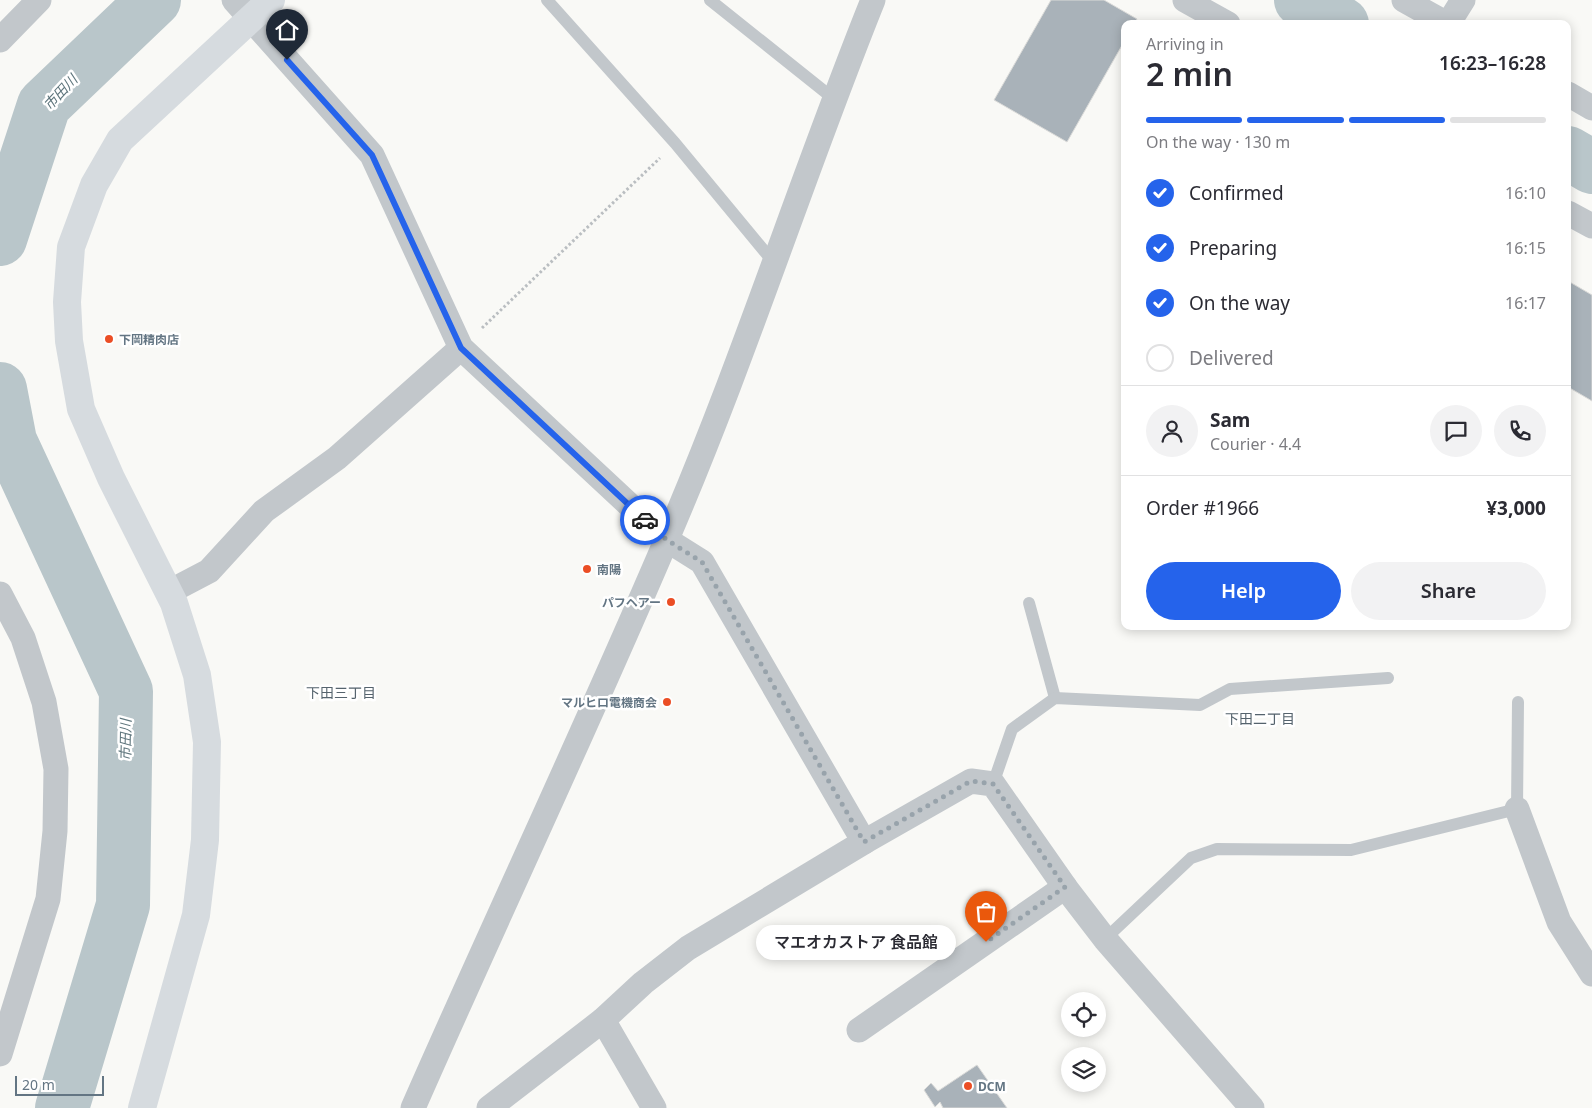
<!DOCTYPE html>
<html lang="en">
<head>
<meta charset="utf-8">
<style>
  body { margin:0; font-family:"Noto Sans","Noto Sans JP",sans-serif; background:#f2f2f3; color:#2b2b33; height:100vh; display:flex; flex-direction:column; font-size:19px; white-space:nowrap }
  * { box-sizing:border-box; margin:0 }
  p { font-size:16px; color:#7c7c81 }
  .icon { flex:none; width:28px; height:28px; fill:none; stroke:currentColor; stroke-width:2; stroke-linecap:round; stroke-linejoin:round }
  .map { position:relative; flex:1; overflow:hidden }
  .drawer { position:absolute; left:1121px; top:20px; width:450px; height:610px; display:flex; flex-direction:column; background:#fff; border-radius:10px; box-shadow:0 2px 12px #0003 }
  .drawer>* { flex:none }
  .buttons { position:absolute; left:1061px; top:992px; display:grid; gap:10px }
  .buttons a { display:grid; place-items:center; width:45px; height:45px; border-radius:50%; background:#fff; box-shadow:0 2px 12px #0003; font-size:25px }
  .scale { position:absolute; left:15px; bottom:12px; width:89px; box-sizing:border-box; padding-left:5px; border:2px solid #637583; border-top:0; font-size:14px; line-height:18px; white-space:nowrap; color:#637583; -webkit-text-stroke:4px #fff; paint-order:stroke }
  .pin { position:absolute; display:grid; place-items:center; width:42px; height:42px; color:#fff; margin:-51px -21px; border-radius:50% 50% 50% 0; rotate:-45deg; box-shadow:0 0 5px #0007 }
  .pin .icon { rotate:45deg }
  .courier { position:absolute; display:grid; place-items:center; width:50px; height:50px; margin:-25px; border:4px solid #2563eb; border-radius:50%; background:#fff; color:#222; box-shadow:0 1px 6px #0007 }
  .bubble { position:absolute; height:35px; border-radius:18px; background:#fff; box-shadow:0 2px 12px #0003; font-size:16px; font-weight:600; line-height:35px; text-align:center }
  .summary em { font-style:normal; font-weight:600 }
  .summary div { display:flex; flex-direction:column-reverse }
  .summary { display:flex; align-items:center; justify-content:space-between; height:85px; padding:0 25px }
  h1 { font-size:32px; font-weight:600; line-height:38px }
  .bar { display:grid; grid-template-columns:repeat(4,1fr); gap:8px 5px; align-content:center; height:60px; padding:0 25px }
  .bar i { height:6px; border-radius:4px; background:#e1e1e2 }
  .bar .current { background:#2563eb }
  .bar p { grid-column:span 4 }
  .line { display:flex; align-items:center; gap:12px; padding:0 25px; border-top:1px solid #e1e1e2 }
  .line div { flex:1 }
  .round { display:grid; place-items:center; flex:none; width:52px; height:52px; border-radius:26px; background:#f2f2f3 }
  ol { padding:0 25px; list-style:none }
  li { display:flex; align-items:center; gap:15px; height:55px }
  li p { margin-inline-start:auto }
  li .icon { padding:5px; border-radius:50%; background:#2563eb; color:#fff; stroke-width:4 }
  li:last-child { color:#7c7c81 }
  li i { width:28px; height:28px; border:2px solid #e1e1e2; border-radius:50% }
  .cta { display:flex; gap:10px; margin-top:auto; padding:10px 25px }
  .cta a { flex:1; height:58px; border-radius:30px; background:#2563eb; color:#fff; font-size:20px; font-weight:600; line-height:58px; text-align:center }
  .cta a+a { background:#f2f2f3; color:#2b2b33 }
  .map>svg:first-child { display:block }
</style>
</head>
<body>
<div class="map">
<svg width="1592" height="1108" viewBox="0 0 1592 1108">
  <rect width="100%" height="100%" fill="#f9f9f6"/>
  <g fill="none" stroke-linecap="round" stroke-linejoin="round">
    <g stroke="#b9c6ca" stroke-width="54">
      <polyline points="1301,0 1342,24"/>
      <polyline points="1568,153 1592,167"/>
      <polyline points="0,239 44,105 154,0"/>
      <polyline points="0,389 10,441 126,691 123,905 62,1108"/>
    </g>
  </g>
  <g fill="#a9b2b9" stroke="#dbdbd9">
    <polygon points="1051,0 1104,0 1137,19 1134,24 1125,24 1125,40 1067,142 994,100"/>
    <polygon points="1568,281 1592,295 1592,401 1568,387"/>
    <polygon points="977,1065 1007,1108 943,1108 940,1102 935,1107 924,1090 931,1083 938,1091"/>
  </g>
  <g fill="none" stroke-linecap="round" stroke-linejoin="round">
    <polyline stroke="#babec1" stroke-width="3" stroke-dasharray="2.5 2.5" stroke-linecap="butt" points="482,328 660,158"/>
    <g stroke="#c2c7cb" stroke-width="12">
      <polyline points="547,0 675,143 775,264"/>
      <polyline points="710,0 834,99"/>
      <polyline points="1029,603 1055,698"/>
      <polyline points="993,784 1012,729 1055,698 1200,705 1230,689 1388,678"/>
      <polyline points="1105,939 1191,858 1217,849 1351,850 1517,809 1518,702"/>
    </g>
    <g stroke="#c2c7cb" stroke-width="25">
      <polyline points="234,0 372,155 461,348 667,540 702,562 864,842"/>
      <polyline points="1185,0 1228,24"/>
      <polyline points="1404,0 1447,24"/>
      <polyline points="1448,24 1463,0"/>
      <polyline points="0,40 39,0"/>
      <polyline points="1568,94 1592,108"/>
      <polyline points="1568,213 1592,226"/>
      <polyline points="169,592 209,571 264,511 337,458 461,348"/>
      <polyline points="0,594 23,638 44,702 56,769 55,831 48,899 0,1054"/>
      <polyline points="1517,809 1559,922 1592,974"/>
      <polyline points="603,1020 654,1108"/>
      <polyline points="859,1030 1065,887"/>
      <path d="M413,1108C496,919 585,731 666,541C743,363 801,179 873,0"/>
      <polyline points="489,1108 603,1020 643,983 688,948 864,842 971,781 993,784 1065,887 1105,939 1252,1108"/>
    </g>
    <polyline stroke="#d6dbdf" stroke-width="28" points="142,1108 196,915 205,840 207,742 197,675 174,603 111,478 81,409 69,341 67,302 71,247 94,185 120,140 271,0"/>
  </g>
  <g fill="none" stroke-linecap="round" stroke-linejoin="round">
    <polyline stroke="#98a3ab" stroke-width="5" stroke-dasharray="0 9" points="645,520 667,540 702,562 864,842 971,781 993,784 1065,887 986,942"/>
    <polyline stroke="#2563eb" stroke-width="6" points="287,60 372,155 461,348 645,520"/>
  </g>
  <g fill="#eb4e25" stroke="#fff" stroke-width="2">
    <circle cx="109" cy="339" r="5"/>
    <circle cx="587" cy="569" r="5"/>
    <circle cx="671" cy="602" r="5"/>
    <circle cx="667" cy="702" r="5"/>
    <circle cx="968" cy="1086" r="5"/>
  </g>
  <g text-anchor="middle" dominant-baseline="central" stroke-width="5" stroke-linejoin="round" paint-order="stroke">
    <g font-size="12" font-weight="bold" fill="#637583" stroke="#fff" text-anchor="start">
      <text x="119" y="339">下岡精肉店</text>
      <text x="597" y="569">南陽</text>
      <text x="661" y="602" text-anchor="end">パフヘアー</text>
      <text x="657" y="702" text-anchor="end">マルヒロ電機商会</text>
      <text x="978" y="1086">DCM</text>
    </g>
    <g font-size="14" font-style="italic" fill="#5e757c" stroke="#fff">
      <text transform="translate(60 92) rotate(-47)">市田川</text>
      <text transform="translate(125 740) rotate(-89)">市田川</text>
    </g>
    <g font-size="14" fill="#55636d" stroke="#fff">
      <text x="341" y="692">下田三丁目</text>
      <text x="1260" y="718">下田二丁目</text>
    </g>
  </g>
</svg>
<div class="buttons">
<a><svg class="icon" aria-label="locate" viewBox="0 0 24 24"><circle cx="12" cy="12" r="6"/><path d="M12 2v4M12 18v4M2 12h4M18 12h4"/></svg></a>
<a><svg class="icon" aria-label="layers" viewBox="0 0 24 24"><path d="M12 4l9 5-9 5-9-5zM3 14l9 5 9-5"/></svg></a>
</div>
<div class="scale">20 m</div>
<div class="pin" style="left:986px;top:942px;background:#ea580c"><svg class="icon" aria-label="bag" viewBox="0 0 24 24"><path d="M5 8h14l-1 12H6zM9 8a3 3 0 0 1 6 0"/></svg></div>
<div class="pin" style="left:287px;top:60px;background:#1f2937"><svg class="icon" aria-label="home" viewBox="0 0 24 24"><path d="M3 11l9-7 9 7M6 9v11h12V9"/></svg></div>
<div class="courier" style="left:645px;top:520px"><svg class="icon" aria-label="car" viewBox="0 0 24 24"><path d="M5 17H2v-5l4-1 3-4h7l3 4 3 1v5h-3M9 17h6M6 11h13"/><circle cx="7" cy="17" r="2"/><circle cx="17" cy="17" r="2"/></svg></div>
<div class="bubble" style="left:756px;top:925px;width:200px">マエオカストア 食品館</div>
<section class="drawer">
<div class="summary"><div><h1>2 min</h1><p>Arriving in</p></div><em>16:23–16:28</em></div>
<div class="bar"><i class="current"></i><i class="current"></i><i class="current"></i><i></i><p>On the way · 130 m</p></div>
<ol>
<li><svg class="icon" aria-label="check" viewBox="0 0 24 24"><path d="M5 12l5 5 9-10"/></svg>Confirmed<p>16:10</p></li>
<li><svg class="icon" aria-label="check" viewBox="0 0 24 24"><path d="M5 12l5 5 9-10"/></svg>Preparing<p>16:15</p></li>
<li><svg class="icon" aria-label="check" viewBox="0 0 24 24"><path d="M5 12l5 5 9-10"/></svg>On the way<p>16:17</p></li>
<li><i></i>Delivered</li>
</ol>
<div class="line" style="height:90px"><a class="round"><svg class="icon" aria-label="person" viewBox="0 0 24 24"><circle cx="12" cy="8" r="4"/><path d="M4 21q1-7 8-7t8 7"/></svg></a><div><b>Sam</b><p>Courier · 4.4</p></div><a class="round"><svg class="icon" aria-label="chat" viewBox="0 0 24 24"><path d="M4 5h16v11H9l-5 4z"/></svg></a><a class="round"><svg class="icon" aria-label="phone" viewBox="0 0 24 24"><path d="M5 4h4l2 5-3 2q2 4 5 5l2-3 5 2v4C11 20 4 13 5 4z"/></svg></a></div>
<div class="line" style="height:65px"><div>Order #1966</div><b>¥3,000</b></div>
<div class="cta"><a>Help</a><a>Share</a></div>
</section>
</div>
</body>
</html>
